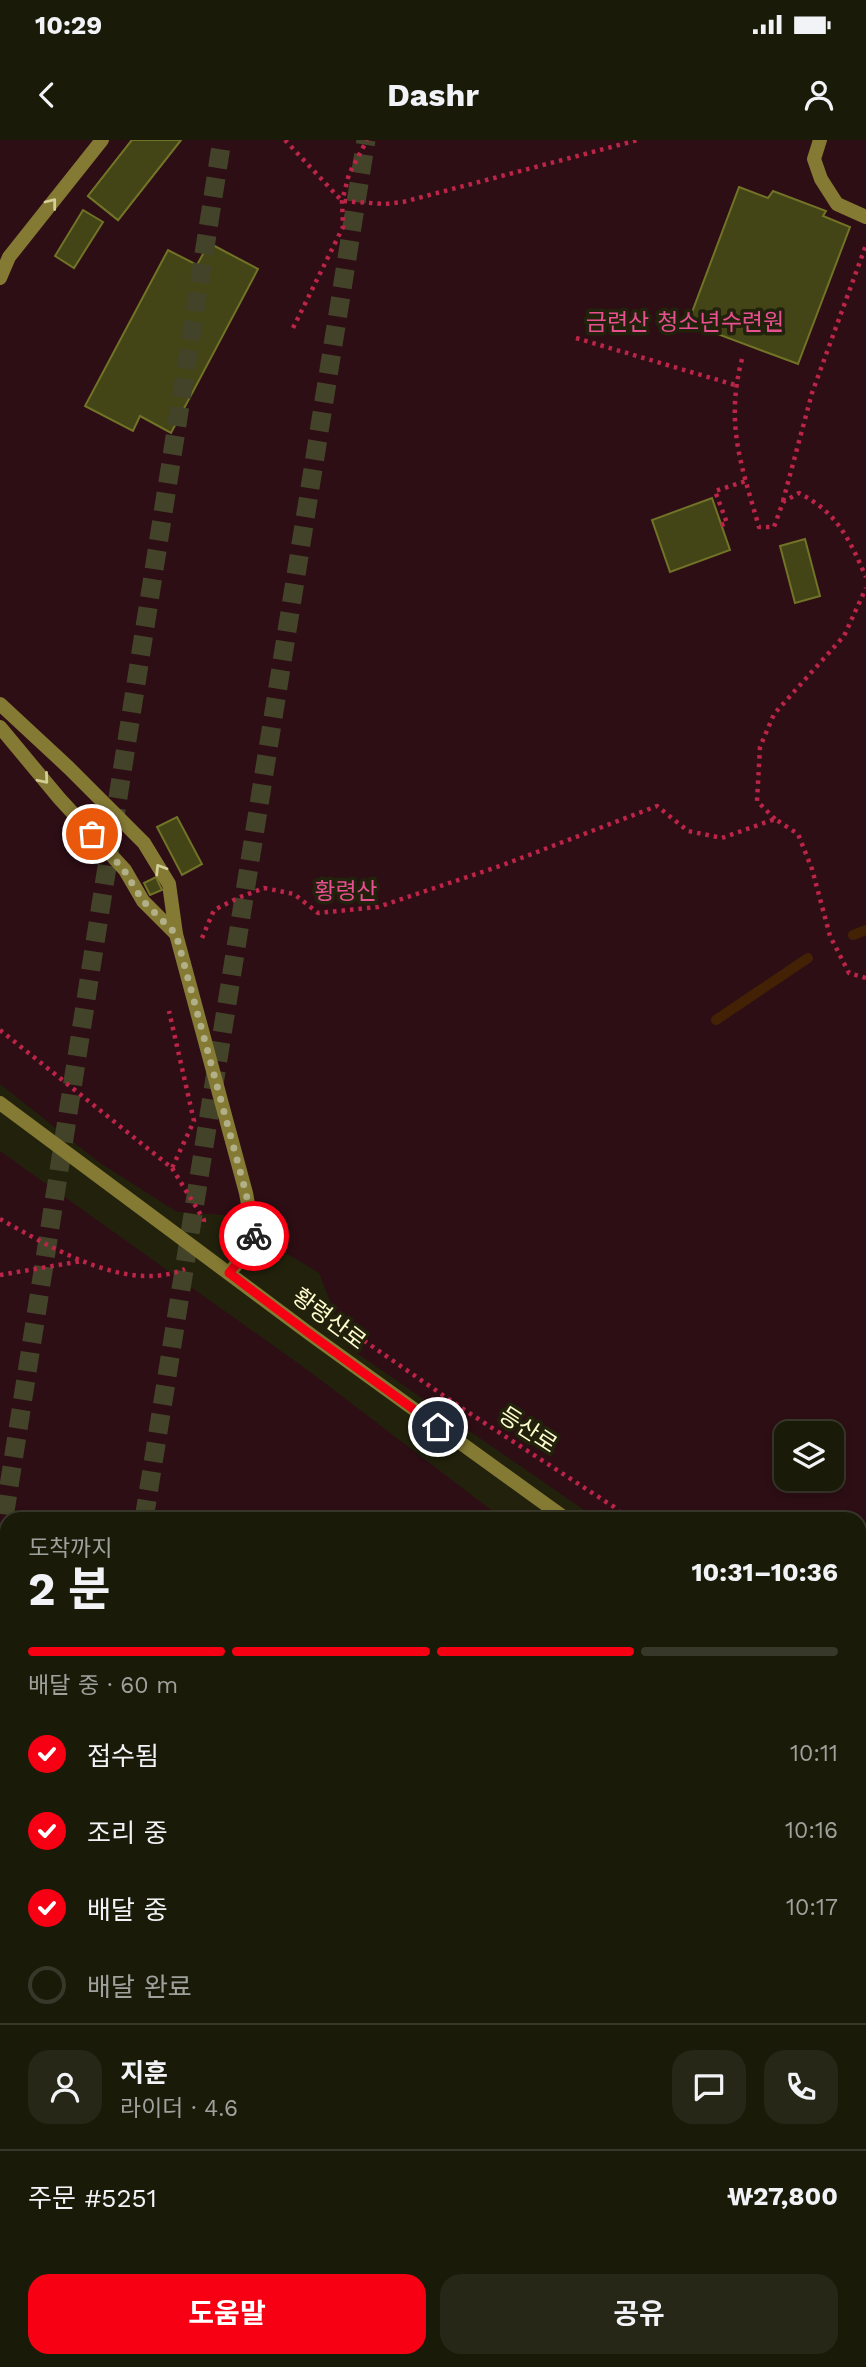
<!DOCTYPE html>
<html lang="ko">
<head>
<meta charset="utf-8">
<style>
  body { margin:0; font-family:"Work Sans","Noto Sans KR",sans-serif; background:#272717; color:#f1f3f6; height:100vh; display:flex; flex-direction:column; font-size:26px; white-space:nowrap }
  * { box-sizing:border-box; margin:0 }
  p { font-size:23px; color:#9fa19c }
  .icon { flex:none; width:38px; height:38px; fill:none; stroke:currentColor; stroke-width:2; stroke-linecap:round; stroke-linejoin:round }
  .map { position:relative; flex:1; overflow:hidden }
  .side { position:absolute; left:0px; top:1372px; width:866px; height:856px; display:flex; flex-direction:column; background:#1a1a09; border-radius:21px 21px 0 0; box-shadow:0 4px 10px #0003,0 0 0 2px #38382a }
  .side>* { flex:none }
  .controls { position:absolute; left:774px; top:1281px; display:grid; gap:14px }
  .controls a { display:grid; place-items:center; width:70px; height:70px; border-radius:14px; background:#1a1a09; box-shadow:0 4px 10px #0003,0 0 0 2px #38382a; font-size:35px }
  .pin { position:absolute; display:grid; place-items:center; width:60px; height:60px; color:#fff; margin:-30px; border:4px solid #fff; border-radius:50%; box-shadow:0 2px 7px #0007 }
  .courier { position:absolute; display:grid; place-items:center; width:70px; height:70px; margin:-35px; border:5px solid #f80013; border-radius:50%; background:#fff; color:#222; box-shadow:0 2px 9px #0007 }
  .overview em { font-style:normal; font-weight:700 }
  .overview div { display:flex; flex-direction:column-reverse }
  .overview { display:flex; align-items:center; justify-content:space-between; height:119px; padding:0 28px }
  h1 { font-size:46px; font-weight:700; line-height:52px }
  .bar { display:grid; grid-template-columns:repeat(4,1fr); gap:10px 7px; align-content:center; height:84px; padding:0 28px }
  .bar i { height:9px; border-radius:5px; background:#38382a }
  .bar .active { background:#f80013 }
  .bar p { grid-column:span 4 }
  .line { display:flex; align-items:center; gap:18px; padding:0 28px; border-top:2px solid #38382a }
  .line div { flex:1 }
  .round { display:grid; place-items:center; flex:none; width:74px; height:74px; border-radius:21px; background:#272717 }
  ol { padding:0 28px; list-style:none }
  li { display:flex; align-items:center; gap:21px; height:77px }
  li p { margin-inline-start:auto }
  li .icon { padding:7px; border-radius:50%; background:#f80013; color:#fff; stroke-width:4 }
  li:last-child { color:#9fa19c }
  li i { width:38px; height:38px; border:4px solid #38382a; border-radius:50% }
  .primary-button { display:flex; gap:14px; margin-top:auto; padding:14px 28px }
  .primary-button a { flex:1; height:80px; border-radius:21px; background:#f80013; color:#fff; font-size:28px; font-weight:700; line-height:80px; text-align:center }
  .primary-button a+a { background:#272717; color:#f1f3f6 }
  .status { display:flex; justify-content:space-between; align-items:center; height:49px; padding:0 35px; background:#1a1a09; direction:ltr }
  .status svg { height:19px; fill:currentColor }
  header { display:flex; justify-content:space-between; align-items:center; height:91px; padding:0 28px; background:#1a1a09; font-size:32px; font-weight:700 }
  .map>svg:first-child { display:block }
</style>
</head>
<body>
<div class="status"><b>10:29</b><svg viewBox="0 0 49 12"><path d="M0 12V9h3v3zM5 12V6h3v6zM10 12V3h3v9zM15 12V0h3v12zM26 1h20v11H26zM47 4h2v5h-2z"/></svg></div>
<header><svg class="icon" aria-label="back" viewBox="0 0 24 24"><path d="M15 5l-7 7 7 7"/></svg>Dashr<svg class="icon" aria-label="person" viewBox="0 0 24 24"><circle cx="12" cy="8" r="4"/><path d="M4 21q1-7 8-7t8 7"/></svg></header>
<div class="map">
<svg width="866" height="2227" viewBox="0 0 866 2227">
  <rect width="100%" height="100%" fill="#22220c"/>
  <g fill="#2d0e15" fill-rule="evenodd">
    <path d="M0,0H866V1544L859,1542V1379H597L348,1207L319,1133L223,1075L177,1072L100,1023L0,944ZM786,1293H831V1339H786Z"/>
    <polygon points="0,1011 309,1231 503,1379 7,1379 7,2092 0,2091"/>
    <polygon points="859,1572 866,1573 866,1895 859,1896"/>
  </g>
  <g fill="none" stroke-linecap="round" stroke-linejoin="round">
    <g stroke="#422105" stroke-width="10">
      <polyline points="853,795 866,790"/>
      <polyline points="716,880 808,818"/>
    </g>
  </g>
  <g fill="#444516" stroke="#717326" stroke-width="2">
    <polygon points="132,0 181,0 118,80 88,56"/>
    <polygon points="132,0 181,0 118,80 88,56"/>
    <polygon points="739,47 768,58 773,51 826,71 823,76 850,87 798,224 688,183"/>
    <polygon points="83,70 103,82 74,128 55,116"/>
    <polygon points="209,103 258,129 171,293 140,276 133,291 85,266 168,110 197,125"/>
    <polygon points="712,358 730,410 670,432 652,380"/>
    <polygon points="805,399 820,456 795,463 780,406"/>
    <polygon points="177,677 202,724 182,735 157,687"/>
    <polygon points="156,737 162,750 150,755 144,743"/>
    <polygon points="859,2129 866,2130 866,2227 311,2227 325,2221 859,2221"/>
  </g>
  <g fill="none" stroke-linecap="round" stroke-linejoin="round">
    <g stroke="#434329" stroke-width="19" stroke-dasharray="19 10" stroke-linecap="butt">
      <polyline points="144,1379 366,0"/>
      <polyline points="0,1403 222,0"/>
      <polyline points="7,2227 8,2221"/>
    </g>
    <g stroke="#bc2448" stroke-width="4.5" stroke-dasharray="3.5 5" stroke-linecap="butt">
      <polyline points="285,0 342,61 385,64 403,62 638,0"/>
      <polyline points="293,188 343,87 342,61 349,34 367,0"/>
      <polyline points="576,198 735,245"/>
      <path d="M742,219C725,283 741,325 759,387H774L783,362L799,353C838,373 849,399 866,437"/>
      <polyline points="783,361 812,253 866,105"/>
      <polyline points="721,385 727,383 715,351 746,341"/>
      <polyline points="775,679 757,661 760,607 774,574 844,496 866,448"/>
      <polyline points="202,798 214,770 238,758 264,748 294,754 318,773 378,767 503,725 657,666 688,691 722,698 775,679 798,694 812,729 830,796 849,833 866,838"/>
      <polyline points="0,890 172,1028 194,981 169,871"/>
      <polyline points="172,1028 204,1080 203,1087"/>
      <path d="M0,1079C51,1107 127,1154 185,1129"/>
      <polyline points="0,1135 82,1121"/>
      <polyline points="350,1191 460,1267 614,1367 627,1379"/>
    </g>
    <g stroke="#857a33" stroke-width="14">
      <polyline points="820,0 814,19 821,39 837,64 866,77"/>
      <polyline points="0,138 9,117 102,0"/>
      <polyline points="0,564 69,628 144,703 169,744 176,794 246,1053 255,1103 229,1133"/>
      <polyline points="0,587 59,658 125,730 143,761 176,794"/>
      <polyline points="859,2113 866,2114"/>
      <polyline points="18,2227 47,2221"/>
    </g>
    <g stroke="#857a33" stroke-width="14">
      <polyline points="0,963 310,1194 566,1379"/>
      <polyline points="859,1556 866,1558"/>
    </g>
  </g>
  <defs><path id="oneway-chevron" d="M-2-3.5L2.5 0L-2 3.5" fill="none" stroke-width="1.6" stroke-linecap="round" stroke-linejoin="round" transform="scale(1.75)"/></defs>
  <g stroke="#d4ce97">
    <use href="#oneway-chevron" transform="translate(52 63) rotate(-52)"/>
    <use href="#oneway-chevron" transform="translate(44 639) rotate(50)"/>
    <use href="#oneway-chevron" transform="translate(160 729) rotate(-122)"/>
  </g>
  <g fill="none" stroke-linecap="round" stroke-linejoin="round">
    <polyline stroke="#b2b089" stroke-width="7" stroke-dasharray="0 12.6" points="92,694 124,730 143,761 176,794 246,1053 254,1096"/>
    <polyline stroke="#f80013" stroke-width="9" points="254,1096 255,1103 229,1133 310,1194 438,1287"/>
  </g>
  <g text-anchor="middle" dominant-baseline="central" stroke-width="7" stroke-linejoin="round" paint-order="stroke">
    <g font-size="23" fill="#e94f91" stroke="#22220c">
      <text x="685" y="182">금련산 청소년수련원</text>
      <text x="346" y="751">황령산</text>
    </g>
    <g font-size="23" fill="#fffccd" stroke="#22220c">
      <text transform="translate(329 1179) rotate(37)">황령산로</text>
      <text transform="translate(528 1290) rotate(33)">등산로</text>
    </g>
  </g>
</svg>
<div class="controls">
<a><svg class="icon" aria-label="layers" viewBox="0 0 24 24"><path d="M12 4l9 5-9 5-9-5zM3 14l9 5 9-5"/></svg></a>
</div>
<div class="pin" style="left:92px;top:694px;background:#ea580c"><svg class="icon" aria-label="bag" viewBox="0 0 24 24"><path d="M5 8h14l-1 12H6zM9 8a3 3 0 0 1 6 0"/></svg></div>
<div class="pin" style="left:438px;top:1287px;background:#1f2937"><svg class="icon" aria-label="home" viewBox="0 0 24 24"><path d="M3 11l9-7 9 7M6 9v11h12V9"/></svg></div>
<div class="courier" style="left:254px;top:1096px"><svg class="icon" aria-label="bike" viewBox="0 0 24 24"><circle cx="6" cy="16" r="4"/><circle cx="18" cy="16" r="4"/><path d="M6 16l4-8h5l3 8M10 8l3 8H6M13 5h3"/></svg></div>
<section class="side">
<div class="overview"><div><h1>2 분</h1><p>도착까지</p></div><em>10:31–10:36</em></div>
<div class="bar"><i class="active"></i><i class="active"></i><i class="active"></i><i></i><p>배달 중 · 60 m</p></div>
<ol>
<li><svg class="icon" aria-label="check" viewBox="0 0 24 24"><path d="M5 12l5 5 9-10"/></svg>접수됨<p>10:11</p></li>
<li><svg class="icon" aria-label="check" viewBox="0 0 24 24"><path d="M5 12l5 5 9-10"/></svg>조리 중<p>10:16</p></li>
<li><svg class="icon" aria-label="check" viewBox="0 0 24 24"><path d="M5 12l5 5 9-10"/></svg>배달 중<p>10:17</p></li>
<li><i></i>배달 완료</li>
</ol>
<div class="line" style="height:126px"><a class="round"><svg class="icon" aria-label="person" viewBox="0 0 24 24"><circle cx="12" cy="8" r="4"/><path d="M4 21q1-7 8-7t8 7"/></svg></a><div><b>지훈</b><p>라이더 · 4.6</p></div><a class="round"><svg class="icon" aria-label="chat" viewBox="0 0 24 24"><path d="M4 5h16v11H9l-5 4z"/></svg></a><a class="round"><svg class="icon" aria-label="phone" viewBox="0 0 24 24"><path d="M5 4h4l2 5-3 2q2 4 5 5l2-3 5 2v4C11 20 4 13 5 4z"/></svg></a></div>
<div class="line" style="height:91px"><div>주문 #5251</div><b>₩27,800</b></div>
<div class="primary-button"><a>도움말</a><a>공유</a></div>
</section>
</div>
</body>
</html>
